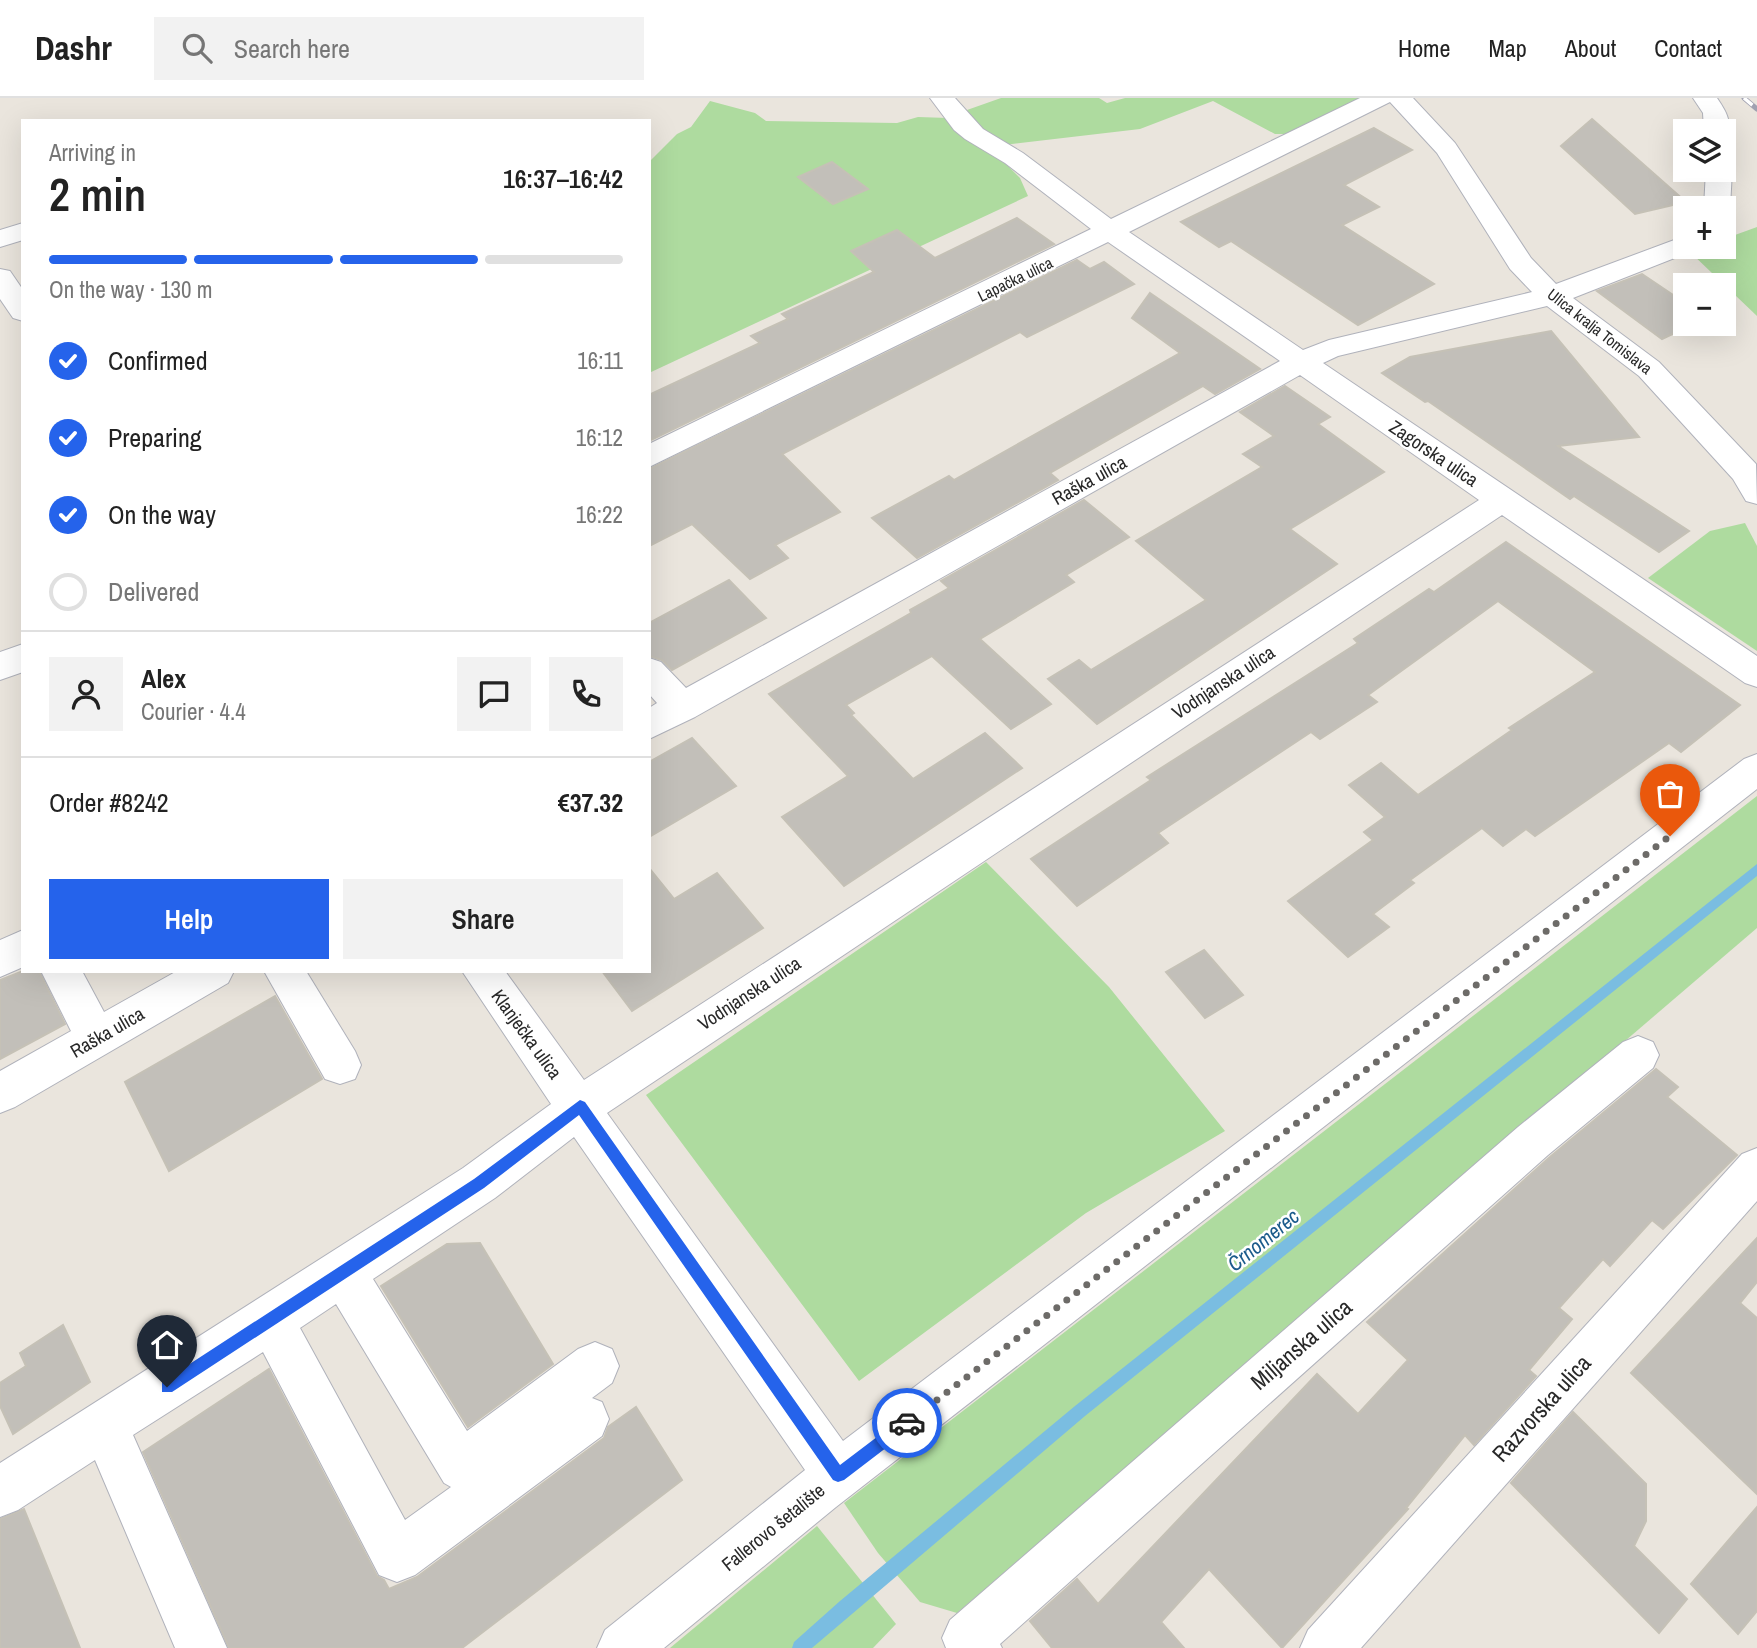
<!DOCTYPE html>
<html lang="en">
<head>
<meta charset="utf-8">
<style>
  body { margin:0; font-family:"Archivo Narrow",sans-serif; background:#f2f2f2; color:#222; height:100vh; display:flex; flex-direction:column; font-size:26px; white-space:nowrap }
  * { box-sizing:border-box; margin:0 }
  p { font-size:23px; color:#767676 }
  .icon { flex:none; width:38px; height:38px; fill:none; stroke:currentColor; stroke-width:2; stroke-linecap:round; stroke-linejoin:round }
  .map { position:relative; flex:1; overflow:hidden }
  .drawer { position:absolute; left:21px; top:21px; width:630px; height:854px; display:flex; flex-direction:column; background:#fff; border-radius:0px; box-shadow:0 7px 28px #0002 }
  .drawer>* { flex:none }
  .controls { position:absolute; left:1673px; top:21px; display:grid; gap:14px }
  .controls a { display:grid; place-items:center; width:63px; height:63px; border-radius:0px; background:#fff; box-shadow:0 7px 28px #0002; font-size:35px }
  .pin { position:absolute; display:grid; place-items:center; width:60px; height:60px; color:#fff; margin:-72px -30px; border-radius:50% 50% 50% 0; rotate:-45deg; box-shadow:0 0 7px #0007 }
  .pin .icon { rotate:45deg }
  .courier { position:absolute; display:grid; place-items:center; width:70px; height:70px; margin:-35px; border:5px solid #2563eb; border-radius:50%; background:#fff; color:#222; box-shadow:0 2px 9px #0007 }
  .overview em { font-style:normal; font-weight:600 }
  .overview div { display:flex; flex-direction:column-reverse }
  .overview { display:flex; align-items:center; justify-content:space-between; height:119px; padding:0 28px }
  h1 { font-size:46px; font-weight:600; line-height:52px }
  .bar { display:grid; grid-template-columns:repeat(4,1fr); gap:10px 7px; align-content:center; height:84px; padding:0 28px }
  .bar i { height:9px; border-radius:5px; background:#e0e0e0 }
  .bar .selected { background:#2563eb }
  .bar p { grid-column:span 4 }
  .line { display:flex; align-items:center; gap:18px; padding:0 28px; border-top:2px solid #e0e0e0 }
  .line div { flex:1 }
  .round { display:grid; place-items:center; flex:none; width:74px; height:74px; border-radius:0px; background:#f2f2f2 }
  ol { padding:0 28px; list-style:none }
  li { display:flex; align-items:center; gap:21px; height:77px }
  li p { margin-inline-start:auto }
  li .icon { padding:7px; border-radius:50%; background:#2563eb; color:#fff; stroke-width:4 }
  li:last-child { color:#767676 }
  li i { width:38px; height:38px; border:4px solid #e0e0e0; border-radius:50% }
  .primary-button { display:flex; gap:14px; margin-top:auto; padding:14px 28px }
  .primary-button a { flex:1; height:80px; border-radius:0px; background:#2563eb; color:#fff; font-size:28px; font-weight:600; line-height:80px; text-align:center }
  .primary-button a+a { background:#f2f2f2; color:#222 }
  header { display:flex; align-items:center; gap:42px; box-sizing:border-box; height:98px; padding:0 35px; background:#fff; border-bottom:2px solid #e0e0e0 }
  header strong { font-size:33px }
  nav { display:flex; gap:38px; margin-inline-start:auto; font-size:24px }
  .search { width:490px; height:63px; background:#f2f2f2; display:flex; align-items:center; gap:18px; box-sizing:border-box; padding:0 24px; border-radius:0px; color:#767676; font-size:26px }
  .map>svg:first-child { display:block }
</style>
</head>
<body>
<header>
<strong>Dashr</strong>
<div class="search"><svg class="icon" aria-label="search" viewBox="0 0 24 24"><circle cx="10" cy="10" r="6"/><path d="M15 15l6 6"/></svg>Search here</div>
<nav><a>Home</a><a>Map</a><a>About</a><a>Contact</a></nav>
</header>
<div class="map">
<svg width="1757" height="1550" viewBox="0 0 1757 1550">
  <rect width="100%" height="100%" fill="#eae5dd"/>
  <g fill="#aedb9f">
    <polygon points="1001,0 1099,0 1107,5 1125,0 1374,0 1298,36 1275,36 1213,3 1140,31 1004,47 974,31 967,12"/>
    <polygon points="710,3 755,15 766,23 897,25 918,19 948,20 1001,61 1020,80 1028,98 649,275 649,64 677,36 691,29"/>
    <polygon points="1757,129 1757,218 1690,154 1703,149 1724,149 1724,141"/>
    <polygon points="1745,425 1757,448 1757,553 1648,480 1710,433"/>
    <polygon points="1757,698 1757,830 957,1515 920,1504 878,1455 844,1405"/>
    <polygon points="986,764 1109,889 1225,1033 1086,1115 859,1283 646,997"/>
    <polygon points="817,1428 896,1526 873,1550 670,1550"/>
  </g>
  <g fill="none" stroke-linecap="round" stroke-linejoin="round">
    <polygon fill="#7abde1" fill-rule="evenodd" points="1757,766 1757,778 1085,1318 812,1550 792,1550 794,1544 840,1503 1075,1308"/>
  </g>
  <g fill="#c2bfb9" stroke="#c5c1b6" stroke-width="2">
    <polygon points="1592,21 1686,104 1635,116 1561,48"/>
    <polygon points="1374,30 1412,52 1344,87 1379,109 1342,127 1434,186 1358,227 1231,143 1219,149 1181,124"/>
    <polygon points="832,64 868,91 833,106 798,79"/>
    <polygon points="1017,120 1054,146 649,343 649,297 760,245 751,238 788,221 782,216 874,174 851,153 897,132 935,160"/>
    <polygon points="1077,162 1090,171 1104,164 1134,186 1027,239 1020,234 782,356 840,414 775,447 788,460 750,481 692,426 649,448 649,371"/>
    <polygon points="1642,176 1685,205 1685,230 1662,241 1597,193"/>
    <polygon points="1150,195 1260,271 1215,296 1203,288 1050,375 1058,382 917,460 872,420 949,378 954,382 1180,255 1132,220"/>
    <polygon points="1551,233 1639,339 1558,348 1689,433 1659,454 1574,398 1570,401 1428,303 1425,304 1382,275 1410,259"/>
    <polygon points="1285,288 1330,319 1318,326 1384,374 1290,431 1337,466 1097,626 1048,581 1079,562 1091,572 1206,502 1136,443 1262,369 1243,356 1274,338 1240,314"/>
    <polygon points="1084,402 1129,439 1066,477 1074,484 980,541 1051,606 1011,631 932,558 846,607 854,615 851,617 913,681 985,635 1022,670 844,788 782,719 848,678 769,596 911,515 910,512 949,490 941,483"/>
    <polygon points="1506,444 1740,607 1681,654 1669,645 1535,738 1526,731 1503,748 1482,730 1410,782 1414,785 1373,816 1389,829 1348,859 1288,803 1373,742 1364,734 1385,719 1349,687 1381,665 1418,697 1512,632 1509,630 1595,574 1498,503 1368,597 1377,604 1320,641 1311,634 1158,735 1168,745 1077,808 1031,761 1151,682 1147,679 1358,545 1354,541 1429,491 1434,494"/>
    <polygon points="729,482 766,520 672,572 662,562 649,558 649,525"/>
    <polygon points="692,640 736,688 649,739 649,664"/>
    <polygon points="649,770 674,801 717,775 763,830 632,913 602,873 649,873"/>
    <polygon points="1204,852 1243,897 1205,920 1166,874"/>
    <polygon points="23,873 39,873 65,926 0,961 0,882"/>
    <polygon points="275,898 322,981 169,1073 125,984"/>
    <polygon points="1656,971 1678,989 1667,999 1737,1057 1663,1131 1652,1122 1610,1168 1603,1161 1559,1210 1572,1221 1529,1272 1536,1278 1474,1347 1465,1337 1406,1410 1408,1411 1282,1550 1209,1471 1161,1524 1184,1550 1052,1550 1030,1523 1077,1481 1098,1506 1317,1276 1358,1316 1408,1262 1367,1224 1550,1059"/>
    <polygon points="1757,1140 1757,1184 1740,1205 1757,1220 1757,1396 1631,1275"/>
    <polygon points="480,1145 553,1266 468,1329 381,1188 447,1146"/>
    <polygon points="63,1227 90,1284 13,1336 0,1308 0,1285 26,1268 20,1255"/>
    <polygon points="269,1271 377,1478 384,1482 389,1491 417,1479 604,1340 608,1329 636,1309 682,1382 462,1550 229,1550 143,1354"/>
    <polygon points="1573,1314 1646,1386 1646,1423 1634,1448 1687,1501 1659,1535 1511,1385"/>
    <polygon points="1757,1409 1757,1513 1738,1536 1691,1486"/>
    <polygon points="24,1411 80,1550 0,1550 0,1421"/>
  </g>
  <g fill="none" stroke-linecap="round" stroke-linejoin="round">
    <g stroke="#b0b2bb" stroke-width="2">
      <g id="minor">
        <path d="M930,0H955L983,31L1023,55L1111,121L1360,0H1413L1455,45L1531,160L1556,186L1685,138V149H1697L1695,152L1573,200L1659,264L1756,366L1757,406L1746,403L1733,381L1639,278L1547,208L1338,258L1323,265L1757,558V589L1745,585L1502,417L607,1015L843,1343L1744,661L1757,656V691L836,1409L664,1550H597L605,1532L805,1372L574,1039L495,1100L373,1181L467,1333L578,1251L595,1244L612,1251L619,1268L612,1285L592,1300L602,1304L609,1321L602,1338L415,1477L397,1484L379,1477L263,1254L133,1337L227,1550H175L95,1362L18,1412L0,1419V1365L463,1070L551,1006L462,873H505L584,982L1479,402L1300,277L695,619L649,641V610L657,605L649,596V560L661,564L686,590L1280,263L1108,144L649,369V346L1091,131L1005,65L965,41L954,32ZM1390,4L1437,55L1510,171L1532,194L1329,242L1303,252L1129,134ZM336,1206L444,1385L451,1389L405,1422L300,1230Z"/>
        <path d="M1693,0H1717C1725,12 1734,25 1725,38L1724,33H1704L1703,15Z"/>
        <polygon points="1724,65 1732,72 1730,110 1724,116 1724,110 1704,110 1706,72 1724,72"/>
        <polygon points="23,125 23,142 0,149 0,132"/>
        <polygon points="0,171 10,173 23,192 23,223 13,220 0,201"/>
        <polygon points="23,546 23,574 0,582 0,554"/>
        <polygon points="23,832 23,869 0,879 0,842"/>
        <polygon points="41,873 82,873 104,914 177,873 234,873 228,885 15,1009 0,1015 0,973 71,933"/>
        <polygon points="264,873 306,873 355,953 361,967 355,981 340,986 325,981"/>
        <polygon points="1638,938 1653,944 1659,957 1653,970 1548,1057 1000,1546 1002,1550 946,1550 942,1540 950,1522 1518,1029 1623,944"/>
        <polygon points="1757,1050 1757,1103 1361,1550 1300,1550 1308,1532 1742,1056"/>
      </g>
    </g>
    <use href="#minor" fill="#fff" fill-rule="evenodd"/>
    <g stroke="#a0a1b1" stroke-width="5">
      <polyline id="rail" points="1744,0 1757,11"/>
    </g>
    <use href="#rail" stroke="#fff" stroke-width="3.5" stroke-dasharray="11" stroke-linecap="butt"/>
  </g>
  <polygon fill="#2563eb" points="580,1002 585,1004 840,1367 902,1320 912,1320 912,1330 844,1382 838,1384 833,1382 579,1017 484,1090 172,1294 162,1294 162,1284 474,1081"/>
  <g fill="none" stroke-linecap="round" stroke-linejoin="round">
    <polyline stroke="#6d6b68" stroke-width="7" stroke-dasharray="0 12.6" points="907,1325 1670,738"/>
  </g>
  <g text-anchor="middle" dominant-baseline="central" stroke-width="5" stroke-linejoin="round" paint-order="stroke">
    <g font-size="16" fill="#292929" stroke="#fff">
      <text transform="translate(1015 181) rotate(-26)">Lapačka ulica</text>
      <text transform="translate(1600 233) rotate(38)">Ulica kralja Tomislava</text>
    </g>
    <g font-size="19" fill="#292929" stroke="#fff">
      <text transform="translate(1434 355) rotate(34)">Zagorska ulica</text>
      <text transform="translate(1089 382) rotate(-29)">Raška ulica</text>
      <text transform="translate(1223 584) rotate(-33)">Vodnjanska ulica</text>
      <text transform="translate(749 895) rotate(-33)">Vodnjanska ulica</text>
      <text transform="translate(107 934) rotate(-30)">Raška ulica</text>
      <text transform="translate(527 936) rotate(54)">Klanječka ulica</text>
      <text transform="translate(773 1429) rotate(-39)">Fallerovo šetalište</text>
    </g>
    <g font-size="21" font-style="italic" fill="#1b5b8b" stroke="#fff">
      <text transform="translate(1263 1142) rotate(-39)">Črnomerec</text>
    </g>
    <g font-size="23" fill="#292929" stroke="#fff">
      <text transform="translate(1301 1246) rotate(-41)">Miljanska ulica</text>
      <text transform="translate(1541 1310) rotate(-48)">Razvorska ulica</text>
    </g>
  </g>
</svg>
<div class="controls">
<a><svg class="icon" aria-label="layers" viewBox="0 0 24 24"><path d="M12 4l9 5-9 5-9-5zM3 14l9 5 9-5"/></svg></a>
<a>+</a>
<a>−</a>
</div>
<div class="pin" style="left:1670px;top:738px;background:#ea580c"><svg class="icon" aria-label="bag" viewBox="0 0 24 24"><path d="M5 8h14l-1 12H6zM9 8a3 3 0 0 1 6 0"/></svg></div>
<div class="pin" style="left:167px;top:1289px;background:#1f2937"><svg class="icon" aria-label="home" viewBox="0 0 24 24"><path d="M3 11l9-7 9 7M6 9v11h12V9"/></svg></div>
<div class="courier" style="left:907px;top:1325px"><svg class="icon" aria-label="car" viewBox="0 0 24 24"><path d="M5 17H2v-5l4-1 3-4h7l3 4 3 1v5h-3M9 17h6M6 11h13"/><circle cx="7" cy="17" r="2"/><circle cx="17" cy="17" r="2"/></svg></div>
<section class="drawer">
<div class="overview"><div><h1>2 min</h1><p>Arriving in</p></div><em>16:37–16:42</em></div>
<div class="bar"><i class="selected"></i><i class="selected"></i><i class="selected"></i><i></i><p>On the way · 130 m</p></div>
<ol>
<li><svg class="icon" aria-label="check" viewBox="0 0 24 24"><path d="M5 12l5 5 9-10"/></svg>Confirmed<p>16:11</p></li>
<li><svg class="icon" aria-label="check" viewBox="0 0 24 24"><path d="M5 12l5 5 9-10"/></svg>Preparing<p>16:12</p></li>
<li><svg class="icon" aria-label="check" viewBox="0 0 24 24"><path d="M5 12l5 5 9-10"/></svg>On the way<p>16:22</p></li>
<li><i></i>Delivered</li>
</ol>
<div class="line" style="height:126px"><a class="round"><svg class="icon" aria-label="person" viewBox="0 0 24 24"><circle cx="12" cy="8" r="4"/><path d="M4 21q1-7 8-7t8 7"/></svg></a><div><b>Alex</b><p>Courier · 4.4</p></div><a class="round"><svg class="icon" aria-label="chat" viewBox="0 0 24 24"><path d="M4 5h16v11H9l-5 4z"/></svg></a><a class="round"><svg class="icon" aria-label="phone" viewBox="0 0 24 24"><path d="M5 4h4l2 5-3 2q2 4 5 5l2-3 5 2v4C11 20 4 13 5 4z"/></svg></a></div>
<div class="line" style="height:91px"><div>Order #8242</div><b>€37.32</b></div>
<div class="primary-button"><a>Help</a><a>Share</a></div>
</section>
</div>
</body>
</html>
